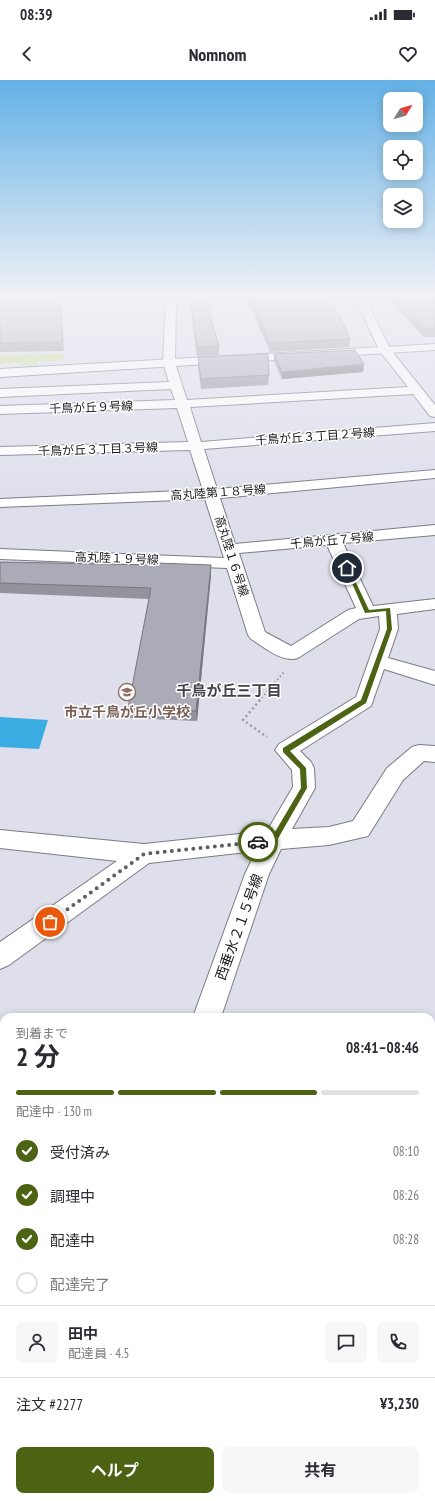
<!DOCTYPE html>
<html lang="ja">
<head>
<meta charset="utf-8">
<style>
  body { margin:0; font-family:"PT Sans Narrow","Noto Sans JP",sans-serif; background:#f7f7f7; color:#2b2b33; height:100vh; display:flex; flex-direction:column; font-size:15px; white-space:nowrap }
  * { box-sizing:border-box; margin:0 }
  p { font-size:13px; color:#7c7c81 }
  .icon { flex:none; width:22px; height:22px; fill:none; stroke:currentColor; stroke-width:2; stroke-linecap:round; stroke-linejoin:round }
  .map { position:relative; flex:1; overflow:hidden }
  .details { position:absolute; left:0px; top:933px; width:435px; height:488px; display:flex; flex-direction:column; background:#fff; border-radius:12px 12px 0 0; box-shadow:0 2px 10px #0003 }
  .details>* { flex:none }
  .needle { width:26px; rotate:53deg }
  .controls { position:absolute; left:383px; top:12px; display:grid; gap:8px }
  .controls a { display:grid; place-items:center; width:40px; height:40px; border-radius:8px; background:#fff; box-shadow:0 2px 10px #0003; font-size:20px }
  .pin { position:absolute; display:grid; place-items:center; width:34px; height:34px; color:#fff; margin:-17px; border:2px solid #fff; border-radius:50%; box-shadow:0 1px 4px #0007 }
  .courier { position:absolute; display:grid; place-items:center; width:40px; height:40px; margin:-20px; border:3px solid #4b6312; border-radius:50%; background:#fff; color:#222; box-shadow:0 1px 5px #0007 }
  .summary em { font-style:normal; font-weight:700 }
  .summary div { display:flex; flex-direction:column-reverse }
  .summary { display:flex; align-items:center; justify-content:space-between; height:68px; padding:0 16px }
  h1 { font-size:26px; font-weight:700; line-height:30px }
  .bar { display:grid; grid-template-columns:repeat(4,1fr); gap:6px 4px; align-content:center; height:48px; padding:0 16px }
  .bar i { height:5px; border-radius:3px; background:#e1e1e2 }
  .bar .on { background:#4b6312 }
  .bar p { grid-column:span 4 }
  .line { display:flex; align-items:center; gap:10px; padding:0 16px; border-top:1px solid #e1e1e2 }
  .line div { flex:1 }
  .round { display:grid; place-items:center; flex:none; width:42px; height:42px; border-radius:8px; background:#f7f7f7 }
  ol { padding:0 16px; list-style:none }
  li { display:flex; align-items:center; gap:12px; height:44px }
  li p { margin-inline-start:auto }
  li .icon { padding:4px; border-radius:50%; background:#4b6312; color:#fff; stroke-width:4 }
  li:last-child { color:#7c7c81 }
  li i { width:22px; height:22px; border:2px solid #e1e1e2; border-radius:50% }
  .button { display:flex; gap:8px; margin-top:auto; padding:8px 16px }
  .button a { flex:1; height:46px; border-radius:8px; background:#4b6312; color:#fff; font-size:16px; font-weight:700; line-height:46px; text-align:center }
  .button a+a { background:#f7f7f7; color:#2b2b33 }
  .status { display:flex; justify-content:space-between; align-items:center; height:28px; padding:0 20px; background:#fff; direction:ltr }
  .status svg { height:11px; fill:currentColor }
  header { display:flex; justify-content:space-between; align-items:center; height:52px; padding:0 16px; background:#fff; font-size:18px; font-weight:700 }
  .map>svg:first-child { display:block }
</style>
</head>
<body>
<div class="status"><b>08:39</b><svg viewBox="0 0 49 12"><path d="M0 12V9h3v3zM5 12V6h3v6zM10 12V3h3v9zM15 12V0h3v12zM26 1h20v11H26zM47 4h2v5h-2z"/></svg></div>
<header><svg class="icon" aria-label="back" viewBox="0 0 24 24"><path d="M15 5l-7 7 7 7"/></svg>Nomnom<svg class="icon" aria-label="heart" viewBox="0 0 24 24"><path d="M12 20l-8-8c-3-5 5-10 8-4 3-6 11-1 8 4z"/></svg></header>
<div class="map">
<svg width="435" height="1421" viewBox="0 0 435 1421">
  <rect width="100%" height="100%" fill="#dedfeb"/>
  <polygon fill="#c7de8e" points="64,274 62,281 38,281 37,285 22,285 23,283 0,283 0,275"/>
  <polygon fill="#3bade3" points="0,637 48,640 39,669 0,667"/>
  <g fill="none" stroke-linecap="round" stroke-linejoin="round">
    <g stroke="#7a7b86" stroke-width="2">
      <g id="minor">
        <path d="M166,217H176L175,283L187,320L408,307L379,270L355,217H365L390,269L435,325V337L430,336L413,314L190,327L201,362L435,343V351L204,369L217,409L435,390V398L220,418L235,464L435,445V455L343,463L373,526L435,519V529L397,534L398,549L388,578L435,591V605L384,589L371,626L300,671L311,682L314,688L315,708L292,749L329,747L353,741L387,688L412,667L419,665L435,666V682L424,681L403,700L368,756L329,765L281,769L269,794L221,937H193L245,794L256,771L149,783L9,885L0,889V862L117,781L0,768V750L144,764L267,751L293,707L292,690L275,670L279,664L356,617L380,549L379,536L359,539L298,578C282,583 264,567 251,559L248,555L227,488L0,479V469L224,478L205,419L0,427V419L203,410L190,370L0,375V367L188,362L177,328L0,334V326L175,320L171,309L0,317V309L169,302L163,283ZM327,465L356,528L348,530L291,566L265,552L239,473Z"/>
        <polygon points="255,1417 295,1417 293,1421 253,1421"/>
      </g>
    </g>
    <g stroke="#7a7b86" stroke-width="2">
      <polygon id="tertiary" points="435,264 435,270 0,297 0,289"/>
    </g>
    <polyline stroke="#999aa3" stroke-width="2" stroke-dasharray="1.5 2.5" stroke-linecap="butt" points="259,621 284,592"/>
    <polyline stroke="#999aa3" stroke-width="2.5" stroke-dasharray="2 3" stroke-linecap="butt" points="260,620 243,640 267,657"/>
    <polyline stroke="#999aa3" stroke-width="4" stroke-dasharray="3 5" stroke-linecap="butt" points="335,1417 337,1421"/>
    <use href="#minor" fill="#fff" fill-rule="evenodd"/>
    <use href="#tertiary" fill="#fff" fill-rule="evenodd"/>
  </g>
  <g fill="#92939d">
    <polygon points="0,217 60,217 64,271 0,272"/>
    <polygon points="189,217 205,217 219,266 219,275 197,276"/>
    <polygon points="246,217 328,217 350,259 349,267 270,272"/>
    <polygon points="388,217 435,217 435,257 424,257 388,219"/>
    <polygon points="274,274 364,284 363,292 282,299 274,281"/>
    <polygon points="198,277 269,295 268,305 201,309 198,286"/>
    <polygon points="0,482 155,485 211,485 211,495 197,641 130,638 128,628 149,519 0,513"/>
  </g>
  <g fill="#77787f">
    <polygon points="364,284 363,292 282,299 282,292"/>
    <polygon points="211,485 211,495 197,641 196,631"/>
  </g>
  <g fill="#aaabb6" stroke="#77787f">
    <polygon points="0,217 60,217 63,262 0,263"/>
    <polygon points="190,217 205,217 219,266 197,267"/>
    <polygon points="250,217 328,217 339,235 350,259 270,263"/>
    <polygon points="396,217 435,217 435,249 426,249"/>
    <polygon points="355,270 364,284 282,292 274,274"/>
    <polygon points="268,274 269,295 201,299 198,277"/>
    <polygon points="0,482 155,485 156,483 211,485 196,631 128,628 151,508 0,503"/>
    <polygon points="4,1339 4,1417 200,1417 198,1421 0,1421 0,1345"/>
  </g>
  <linearGradient id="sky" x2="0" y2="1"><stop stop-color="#63b1e6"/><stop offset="0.52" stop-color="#f0f1f6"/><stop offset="1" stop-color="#f0f1f6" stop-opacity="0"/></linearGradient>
  <rect width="435" height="416" fill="url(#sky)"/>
  <polygon fill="#4b6312" points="345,487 349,488 369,530 390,528 392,549 366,623 290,671 306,688 307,708 276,762 258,764 254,762 255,760 272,757 301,708 300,689 283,672 283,668 361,620 387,549 386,531 365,533"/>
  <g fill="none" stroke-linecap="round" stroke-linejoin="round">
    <polyline stroke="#5f5f66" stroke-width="4" stroke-dasharray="0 7.2" points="50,842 144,774 258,762"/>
  </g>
  <defs>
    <g id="school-ring" transform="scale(0.9)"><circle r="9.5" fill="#fff" stroke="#8d6e63" stroke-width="1.5"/><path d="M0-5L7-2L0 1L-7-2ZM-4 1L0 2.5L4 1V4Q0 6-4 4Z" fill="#8d6e63"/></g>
  </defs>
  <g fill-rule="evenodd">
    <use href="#school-ring" x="127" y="612"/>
  </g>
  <g text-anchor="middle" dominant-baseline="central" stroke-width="3" stroke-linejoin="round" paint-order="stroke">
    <g font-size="12" fill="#1a1a1e" stroke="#fff">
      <text transform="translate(91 327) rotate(-2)">千鳥が丘９号線</text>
      <text transform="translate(315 356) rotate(-4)">千鳥が丘３丁目２号線</text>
      <text transform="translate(98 369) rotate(-2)">千鳥が丘３丁目３号線</text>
      <text transform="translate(218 412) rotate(-4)">高丸陸第１８号線</text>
      <text transform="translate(332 460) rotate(-5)">千鳥が丘７号線</text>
      <text transform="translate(232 476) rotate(72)">高丸陸１６号線</text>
      <text transform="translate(117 478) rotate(2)">高丸陸１９号線</text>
    </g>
    <g font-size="14" font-weight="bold" fill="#785e54" stroke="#fff">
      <text x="127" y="632">市立千鳥が丘小学校</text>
    </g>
    <g font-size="14" fill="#1a1a1e" stroke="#fff">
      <text transform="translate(239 847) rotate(-70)">西垂水２１５号線</text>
    </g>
    <g font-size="15" font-weight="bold" fill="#41424b" stroke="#fff">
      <text x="229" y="610">千鳥が丘三丁目</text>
    </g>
  </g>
</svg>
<div class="controls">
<a><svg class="needle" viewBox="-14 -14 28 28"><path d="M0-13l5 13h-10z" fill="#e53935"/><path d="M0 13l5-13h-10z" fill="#7c7c81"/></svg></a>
<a><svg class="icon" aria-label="locate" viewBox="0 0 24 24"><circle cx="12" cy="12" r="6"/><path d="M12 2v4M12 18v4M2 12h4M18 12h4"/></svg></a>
<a><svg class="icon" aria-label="layers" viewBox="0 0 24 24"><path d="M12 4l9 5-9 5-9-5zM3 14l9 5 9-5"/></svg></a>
</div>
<div class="pin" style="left:50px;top:842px;background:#ea580c"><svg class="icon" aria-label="bag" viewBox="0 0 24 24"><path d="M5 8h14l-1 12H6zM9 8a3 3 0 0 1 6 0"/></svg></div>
<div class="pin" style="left:347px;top:488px;background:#1f2937"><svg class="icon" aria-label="home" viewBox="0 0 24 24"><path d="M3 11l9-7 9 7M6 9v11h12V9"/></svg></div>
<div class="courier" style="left:258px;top:762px"><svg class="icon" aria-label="car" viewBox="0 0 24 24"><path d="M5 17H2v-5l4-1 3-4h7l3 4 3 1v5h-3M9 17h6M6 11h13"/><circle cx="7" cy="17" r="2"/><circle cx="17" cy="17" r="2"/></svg></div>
<section class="details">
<div class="summary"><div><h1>2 分</h1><p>到着まで</p></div><em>08:41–08:46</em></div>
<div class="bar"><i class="on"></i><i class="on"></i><i class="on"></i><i></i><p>配達中 · 130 m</p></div>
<ol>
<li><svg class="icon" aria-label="check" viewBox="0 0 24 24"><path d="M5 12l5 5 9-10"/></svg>受付済み<p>08:10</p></li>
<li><svg class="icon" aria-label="check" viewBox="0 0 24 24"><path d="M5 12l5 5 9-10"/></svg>調理中<p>08:26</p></li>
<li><svg class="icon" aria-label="check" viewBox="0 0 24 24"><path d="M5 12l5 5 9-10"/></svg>配達中<p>08:28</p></li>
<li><i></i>配達完了</li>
</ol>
<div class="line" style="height:72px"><a class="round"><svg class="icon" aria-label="person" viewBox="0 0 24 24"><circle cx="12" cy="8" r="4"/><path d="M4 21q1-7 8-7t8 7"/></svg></a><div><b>田中</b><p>配達員 · 4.5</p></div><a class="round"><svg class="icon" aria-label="chat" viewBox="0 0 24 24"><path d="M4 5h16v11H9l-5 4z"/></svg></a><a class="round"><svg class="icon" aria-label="phone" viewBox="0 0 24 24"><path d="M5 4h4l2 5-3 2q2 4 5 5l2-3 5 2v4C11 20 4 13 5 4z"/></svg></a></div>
<div class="line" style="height:52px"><div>注文 #2277</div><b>¥3,230</b></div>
<div class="button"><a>ヘルプ</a><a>共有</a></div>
</section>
</div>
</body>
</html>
